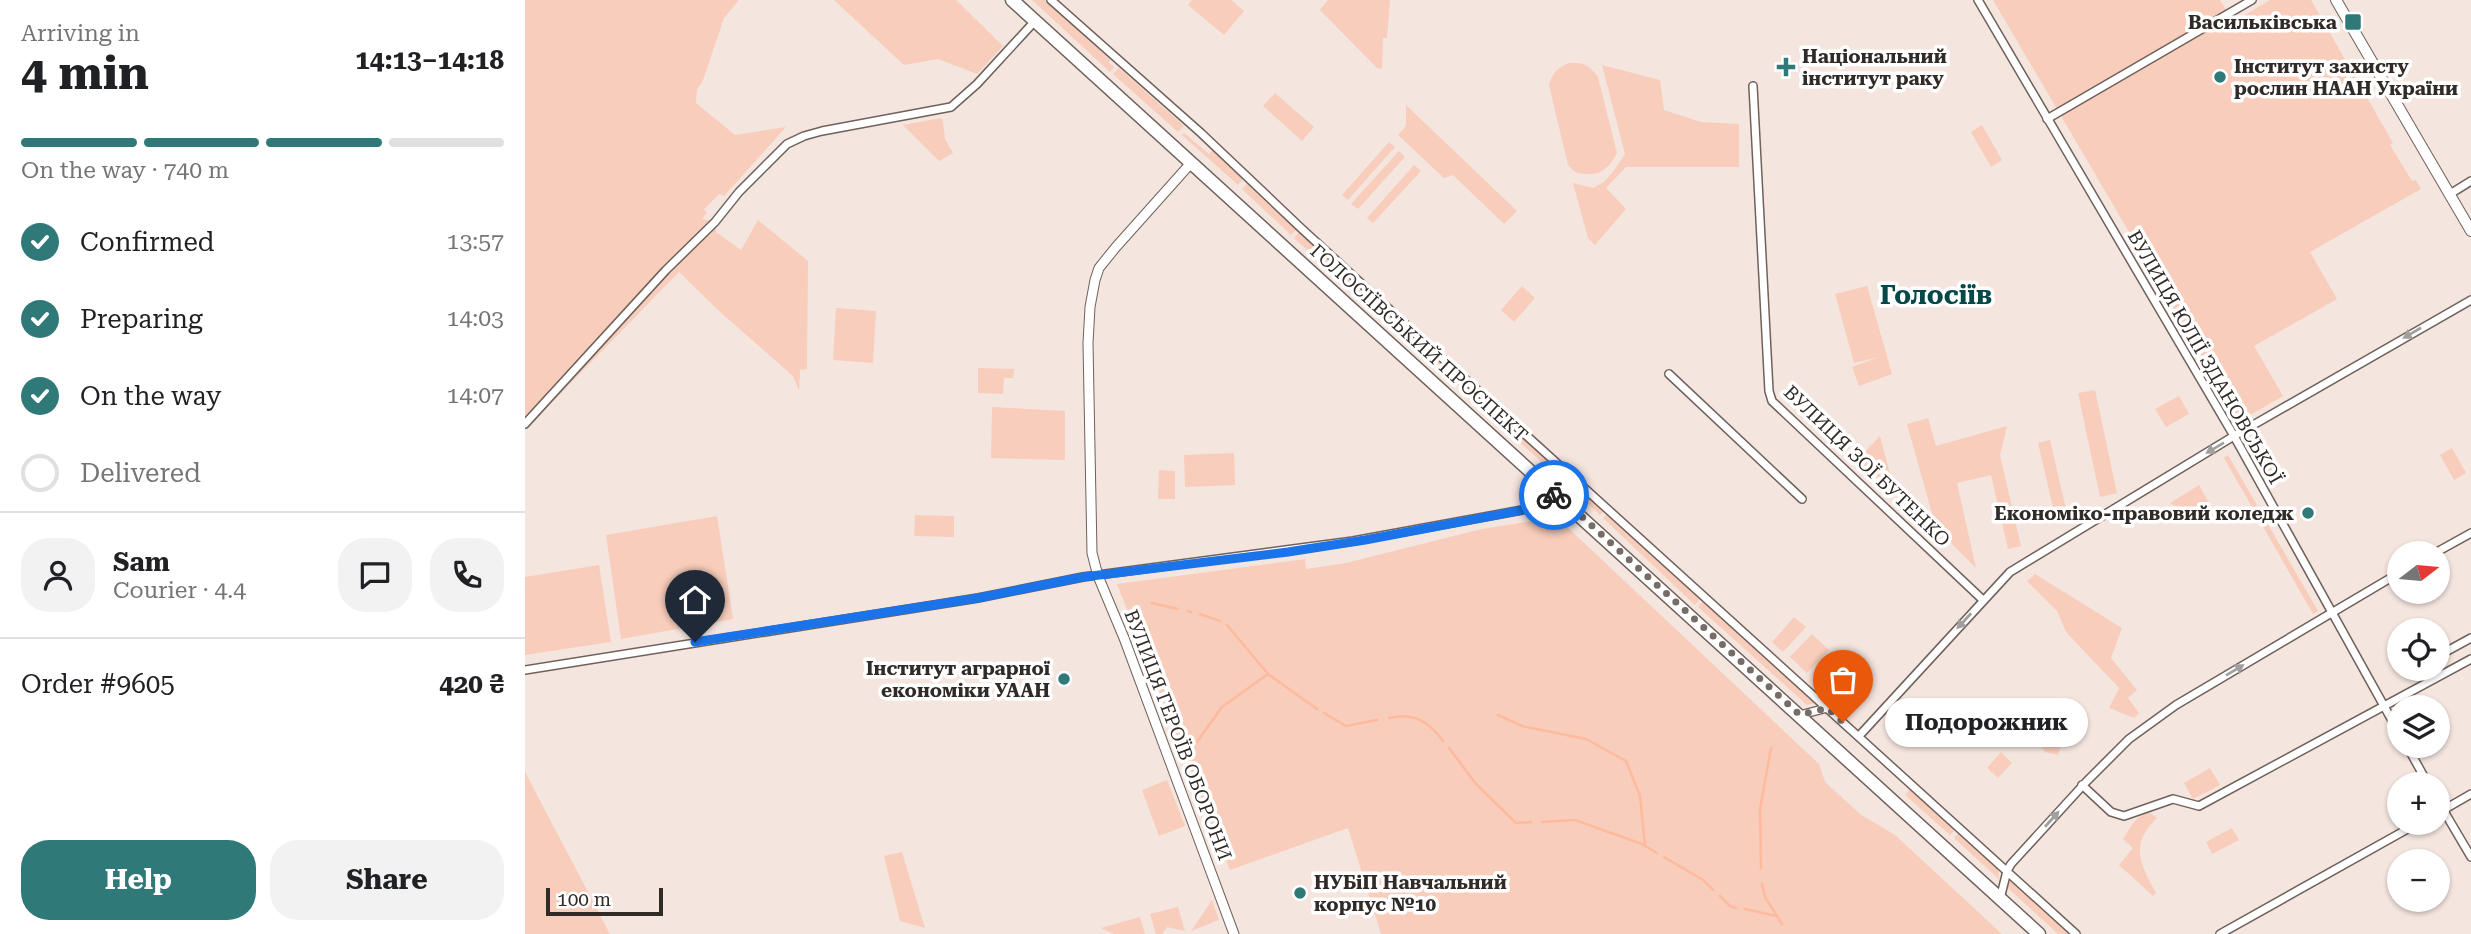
<!DOCTYPE html>
<html lang="en">
<head>
<meta charset="utf-8">
<style>
  body { margin:0; font-family:"Roboto Serif",serif; background:#f2f2f2; color:#202124; height:100vh; display:flex; flex-direction:column; font-size:26px; white-space:nowrap }
  * { box-sizing:border-box; margin:0 }
  p { font-size:23px; color:#757577 }
  .icon { flex:none; width:38px; height:38px; fill:none; stroke:currentColor; stroke-width:2; stroke-linecap:round; stroke-linejoin:round }
  .map { position:relative; flex:1; overflow:hidden }
  .drawer { display:flex; flex-direction:column; background:#fff; width:525px }
  .drawer>* { flex:none }
  .needle { width:46px; rotate:74deg }
  .buttons { position:absolute; left:1862px; top:541px; display:grid; gap:14px }
  .buttons a { display:grid; place-items:center; width:63px; height:63px; border-radius:50%; background:#fff; box-shadow:0 2px 5px #0004; font-size:35px }
  .scale { position:absolute; left:21px; bottom:18px; width:117px; box-sizing:border-box; padding-left:7px; border:4px solid #312b28; border-top:0; font-size:19px; line-height:24px; white-space:nowrap; color:#312b28; -webkit-text-stroke:5px #fff; paint-order:stroke }
  .pin { position:absolute; display:grid; place-items:center; width:60px; height:60px; color:#fff; margin:-72px -30px; border-radius:50% 50% 50% 0; rotate:-45deg; box-shadow:0 0 7px #0007 }
  .pin .icon { rotate:45deg }
  .courier { position:absolute; display:grid; place-items:center; width:70px; height:70px; margin:-35px; border:5px solid #1a73e8; border-radius:50%; background:#fff; color:#222; box-shadow:0 2px 9px #0007 }
  .bubble { position:absolute; height:49px; border-radius:24px; background:#fff; box-shadow:0 2px 5px #0004; font-size:23px; font-weight:700; line-height:49px; text-align:center }
  .overview em { font-style:normal; font-weight:700 }
  .overview div { display:flex; flex-direction:column-reverse }
  .overview { display:flex; align-items:center; justify-content:space-between; height:119px; padding:0 21px }
  h1 { font-size:46px; font-weight:700; line-height:52px }
  .bar { display:grid; grid-template-columns:repeat(4,1fr); gap:10px 7px; align-content:center; height:84px; padding:0 21px }
  .bar i { height:9px; border-radius:5px; background:#e0e0e0 }
  .bar .active { background:#2f7978 }
  .bar p { grid-column:span 4 }
  .line { display:flex; align-items:center; gap:18px; padding:0 21px; border-top:2px solid #e0e0e0 }
  .line div { flex:1 }
  .round { display:grid; place-items:center; flex:none; width:74px; height:74px; border-radius:28px; background:#f2f2f2 }
  ol { padding:0 21px; list-style:none }
  li { display:flex; align-items:center; gap:21px; height:77px }
  li p { margin-inline-start:auto }
  li .icon { padding:7px; border-radius:50%; background:#2f7978; color:#fff; stroke-width:4 }
  li:last-child { color:#757577 }
  li i { width:38px; height:38px; border:4px solid #e0e0e0; border-radius:50% }
  .cta { display:flex; gap:14px; margin-top:auto; padding:14px 21px }
  .cta a { flex:1; height:80px; border-radius:28px; background:#2f7978; color:#fff; font-size:28px; font-weight:700; line-height:80px; text-align:center }
  .cta a+a { background:#f2f2f2; color:#202124 }
  main { display:flex; flex:1; min-height:0 }
  .map>svg:first-child { display:block }
</style>
</head>
<body>
<main>
<section class="drawer">
<div class="overview"><div><h1>4 min</h1><p>Arriving in</p></div><em>14:13–14:18</em></div>
<div class="bar"><i class="active"></i><i class="active"></i><i class="active"></i><i></i><p>On the way · 740 m</p></div>
<ol>
<li><svg class="icon" aria-label="check" viewBox="0 0 24 24"><path d="M5 12l5 5 9-10"/></svg>Confirmed<p>13:57</p></li>
<li><svg class="icon" aria-label="check" viewBox="0 0 24 24"><path d="M5 12l5 5 9-10"/></svg>Preparing<p>14:03</p></li>
<li><svg class="icon" aria-label="check" viewBox="0 0 24 24"><path d="M5 12l5 5 9-10"/></svg>On the way<p>14:07</p></li>
<li><i></i>Delivered</li>
</ol>
<div class="line" style="height:126px"><a class="round"><svg class="icon" aria-label="person" viewBox="0 0 24 24"><circle cx="12" cy="8" r="4"/><path d="M4 21q1-7 8-7t8 7"/></svg></a><div><b>Sam</b><p>Courier · 4.4</p></div><a class="round"><svg class="icon" aria-label="chat" viewBox="0 0 24 24"><path d="M4 5h16v11H9l-5 4z"/></svg></a><a class="round"><svg class="icon" aria-label="phone" viewBox="0 0 24 24"><path d="M5 4h4l2 5-3 2q2 4 5 5l2-3 5 2v4C11 20 4 13 5 4z"/></svg></a></div>
<div class="line" style="height:91px"><div>Order #9605</div><b>420 ₴</b></div>
<div class="cta"><a>Help</a><a>Share</a></div>
</section>
<div class="map">
<svg width="1946" height="934" viewBox="0 0 1946 934">
  <rect width="100%" height="100%" fill="#f5e5df"/>
  <g fill="#f8cdbb">
    <polygon points="0,0 214,0 199,18 177,83 172,89 171,103 210,135 261,127 199,196 194,194 179,209 182,213 177,219 190,222 191,232 216,250 233,220 283,261 282,369 275,370 274,391 268,376 194,311 154,272 0,430"/>
    <polygon points="309,0 431,0 478,46 452,74 413,59 379,65"/>
    <polygon points="507,0 520,0 585,60 584,63 589,67 585,72"/>
    <polygon points="667,0 706,0 719,11 699,35 663,5"/>
    <polygon points="803,0 865,0 862,38 858,38 857,69 852,68 795,10"/>
    <polygon points="1468,0 1695,0 1708,22 1745,0 1786,0 1868,143 1865,145 1887,181 1891,180 1896,189 1785,252 1812,299 1729,346 1758,396 1715,421"/>
    <path d="M1044,63C1058,62 1065,66 1073,77L1092,153C1083,172 1069,178 1050,172L1043,165L1024,85C1028,72 1032,68 1044,63Z"/>
    <polygon points="1077,65 1135,80 1139,110 1176,122 1214,124 1214,167 1101,167 1081,188 1101,209 1070,245 1063,238 1048,183 1068,188 1079,182 1088,172 1100,154"/>
    <polygon points="594,68 659,126 653,132 588,74"/>
    <polygon points="750,93 789,127 777,141 738,106"/>
    <polygon points="881,105 992,211 979,224 928,175 919,178 873,135 881,126"/>
    <polygon points="416,118 418,121 420,139 428,153 414,161 378,125"/>
    <polygon points="1457,125 1477,160 1466,167 1446,132"/>
    <polygon points="659,133 684,154 688,150 718,179 713,185 657,135"/>
    <polygon points="864,142 870,147 823,200 817,195"/>
    <polygon points="874,151 880,157 833,209 826,204"/>
    <polygon points="889,165 896,171 848,223 842,218"/>
    <polygon points="723,183 771,230 766,235 717,189"/>
    <polygon points="774,232 991,429 987,434 769,238"/>
    <polygon points="997,286 1010,298 989,322 976,310"/>
    <polygon points="1342,286 1367,374 1334,386 1327,367 1354,357 1329,363 1310,294"/>
    <polygon points="311,308 351,311 348,363 308,360"/>
    <polygon points="453,368 489,369 488,378 479,378 478,394 453,393"/>
    <polygon points="1570,390 1592,493 1575,497 1553,393"/>
    <polygon points="1654,396 1664,414 1641,427 1630,409"/>
    <polygon points="467,407 540,411 540,460 466,458"/>
    <polygon points="1403,418 1411,446 1482,426 1475,455 1496,546 1483,549 1466,475 1432,483 1451,568 1411,528 1382,424"/>
    <polygon points="993,431 1079,511 1075,515 988,436"/>
    <polygon points="1734,433 1755,470 1744,476 1723,440"/>
    <polygon points="1355,436 1370,492 1333,459"/>
    <polygon points="1525,440 1544,522 1532,524 1513,443"/>
    <polygon points="1927,448 1941,473 1929,480 1915,455"/>
    <polygon points="709,453 710,485 660,487 659,455"/>
    <polygon points="1703,455 1793,611 1788,614 1699,458"/>
    <polygon points="634,470 650,471 650,499 633,499"/>
    <polygon points="1674,485 1690,514 1676,522 1645,503"/>
    <polygon points="1082,514 1176,598 1170,605 1078,518"/>
    <polygon points="390,515 429,516 429,537 389,536"/>
    <polygon points="192,516 208,619 96,639 81,535"/>
    <polygon points="1026,518 1039,524 1294,764 1300,782 1335,814 1370,835 1477,934 856,934 823,828 705,870 592,584 780,559 781,569 821,563 957,529"/>
    <polygon points="74,565 86,642 0,655 0,577"/>
    <polygon points="1510,574 1597,628 1586,658 1612,690 1603,698 1614,713 1609,718 1584,708 1594,688 1541,632 1532,611 1502,581"/>
    <polygon points="1178,601 1290,703 1282,705 1173,607"/>
    <polygon points="1269,617 1281,627 1258,652 1247,642"/>
    <polygon points="1287,634 1304,650 1282,673 1265,657"/>
    <polygon points="1523,730 1537,742 1533,755 1520,752 1513,742"/>
    <polygon points="1476,752 1487,763 1473,778 1462,768"/>
    <polygon points="1685,768 1695,785 1668,799 1659,783"/>
    <polygon points="0,772 85,934 0,934"/>
    <polygon points="642,780 660,826 634,836 617,790"/>
    <polygon points="1386,788 1431,829 1425,835 1380,795"/>
    <path d="M1624,812L1632,818C1604,845 1615,863 1631,893L1628,896L1594,865L1608,848L1598,839C1606,827 1610,816 1624,812Z"/>
    <polygon points="1707,828 1714,840 1687,854 1681,842"/>
    <polygon points="1434,833 1473,867 1474,879 1429,838"/>
    <polygon points="377,852 400,928 375,921 359,856"/>
    <polygon points="1483,876 1546,934 1533,934 1483,888"/>
    <polygon points="687,900 694,920 666,931"/>
    <polygon points="653,907 660,931 642,927 637,934 631,934 625,914"/>
    <polygon points="615,917 620,934 589,934 576,928"/>
  </g>
  <g fill="none" stroke-linecap="round" stroke-linejoin="round">
    <g stroke="#feba9d" stroke-width="2.5">
      <polyline points="627,603 653,609"/>
      <polyline points="663,611 666,612"/>
      <polyline points="675,614 695,621"/>
      <polyline points="702,625 743,674 792,709"/>
      <polyline points="799,713 821,726 852,720"/>
      <polyline points="973,715 997,726 1061,739 1101,761 1115,796 1120,846"/>
      <path d="M864,718C889,712 904,722 918,741"/>
      <polyline points="672,742 697,707 743,674"/>
      <polyline points="924,748 951,784 991,823 1006,822"/>
      <polyline points="1017,822 1050,820 1117,844 1132,853"/>
      <polyline points="1139,857 1178,880 1188,890"/>
      <polyline points="1236,868 1235,809 1246,748"/>
      <polyline points="1237,884 1240,897 1257,924"/>
      <polyline points="1195,896 1205,906 1211,908"/>
      <polyline points="1220,909 1251,916"/>
    </g>
    <g stroke="#6f615b" stroke-width="10">
      <g id="minor">
        <polyline points="526,0 676,133 776,228 1003,437 1551,934"/>
        <polyline points="1453,0 1709,436 1874,733"/>
        <polyline points="1228,86 1244,391 1247,401 1458,600"/>
        <polyline points="1522,119 1727,0"/>
        <polyline points="1925,194 1946,181"/>
        <polyline points="1144,374 1277,499"/>
        <polyline points="0,424 141,270 190,222 214,192 262,144 279,136 297,131 426,107 452,84 510,21"/>
        <polyline points="1910,553 1946,533"/>
        <polyline points="1913,656 1946,638"/>
        <polyline points="0,670 453,598 558,577 828,541 997,510 1031,494"/>
        <polyline points="1275,715 1302,708"/>
        <polyline points="1334,736 1485,572 1709,436 1946,300"/>
        <polyline points="1882,746 1903,784"/>
        <polyline points="1557,785 1586,812 1599,816 1648,799 1674,806 1946,659"/>
        <polyline points="1913,801 1946,857"/>
        <polyline points="1913,813 1946,794"/>
        <polyline points="1475,899 1482,871 1486,864 1561,782 1604,739 1651,705 1874,573"/>
        <polyline points="1695,934 1895,822"/>
      </g>
    </g>
    <g stroke="#6f615b" stroke-width="11">
      <polyline id="tertiary" points="666,163 591,247 574,268 570,280 565,307 563,343 567,553 573,576 599,638 709,934"/>
    </g>
    <g stroke="#6f615b" stroke-width="12">
      <polyline id="secondary" points="1811,0 1946,231"/>
    </g>
    <g stroke="#6f615b" stroke-width="15">
      <polyline id="trunk" points="487,0 1514,934"/>
    </g>
    <use href="#minor" stroke="#fff" stroke-width="7"/>
    <use href="#tertiary" stroke="#fff" stroke-width="9"/>
    <use href="#secondary" stroke="#fff" stroke-width="10"/>
    <use href="#trunk" stroke="#fff" stroke-width="12"/>
  </g>
  <defs><path id="oneway-solid" d="M-6-.8H1V-3.2L6.5 0L1 3.2V.8H-6Z" transform="scale(1.75)"/></defs>
  <g fill="#a2a09e">
    <use href="#oneway-solid" transform="translate(1887 333) rotate(150)"/>
    <use href="#oneway-solid" transform="translate(1690 448) rotate(149)"/>
    <use href="#oneway-solid" transform="translate(1439 621) rotate(133)"/>
    <use href="#oneway-solid" transform="translate(1710 670) rotate(-31)"/>
    <use href="#oneway-solid" transform="translate(1527 819) rotate(-48)"/>
  </g>
  <g fill="none" stroke-linecap="round" stroke-linejoin="round">
    <polyline stroke="#766c68" stroke-width="7" stroke-dasharray="0 12.6" points="1029,495 1032,494 1275,715 1302,708 1318,722"/>
    <polyline stroke="#1a73e8" stroke-width="9" points="170,642 453,598 558,577 763,552 840,540 998,510 1029,495"/>
  </g>
  <g fill="#2f7978" stroke="#fff" stroke-width="2.5">
    <rect x="1819" y="13" width="18" height="18" rx="3.5"/>
    <path d="M1257.5 56.5h7v7h7v7h-7v7h-7v-7h-7v-7h7z"/>
    <circle cx="1695" cy="77" r="7"/>
    <circle cx="1783" cy="513" r="7"/>
    <circle cx="539" cy="679" r="7"/>
    <circle cx="775" cy="893" r="7"/>
  </g>
  <g text-anchor="middle" dominant-baseline="central" stroke-width="7" stroke-linejoin="round" paint-order="stroke">
    <g font-size="19" font-weight="bold" fill="#312b28" stroke="#fff" text-anchor="end">
      <text x="1812" y="22">Васильківська</text>
      <text x="1277" y="56" text-anchor="start">Національний<tspan x="1277" dy="22">інститут раку</tspan></text>
      <text x="1709" y="66" text-anchor="start">Інститут захисту<tspan x="1709" dy="22">рослин НААН України</tspan></text>
      <text x="1769" y="513">Економіко-правовий коледж</text>
      <text x="525" y="668">Інститут аграрної<tspan x="525" dy="22">економіки УААН</tspan></text>
      <text x="789" y="882" text-anchor="start">НУБіП Навчальний<tspan x="789" dy="22">корпус №10</tspan></text>
    </g>
    <g font-size="19" fill="#312b28" stroke="#fff">
      <text transform="translate(894 343) rotate(42)">ГОЛОСІЇВСЬКИЙ ПРОСПЕКТ</text>
      <text transform="translate(1680 357) rotate(60)">ВУЛИЦЯ ЮЛІЇ ЗДАНОВСЬКОЇ</text>
      <text transform="translate(1342 466) rotate(44)">ВУЛИЦЯ ЗОЇ БУТЕНКО</text>
      <text transform="translate(653 735) rotate(69)">ВУЛИЦЯ ГЕРОЇВ ОБОРОНИ</text>
    </g>
    <g font-size="26" font-weight="bold" fill="#064848" stroke="#fff">
      <text x="1411" y="295">Голосіїв</text>
    </g>
  </g>
</svg>
<div class="buttons">
<a><svg class="needle" viewBox="-14 -14 28 28"><path d="M0-13l5 13h-10z" fill="#e53935"/><path d="M0 13l5-13h-10z" fill="#757577"/></svg></a>
<a><svg class="icon" aria-label="locate" viewBox="0 0 24 24"><circle cx="12" cy="12" r="6"/><path d="M12 2v4M12 18v4M2 12h4M18 12h4"/></svg></a>
<a><svg class="icon" aria-label="layers" viewBox="0 0 24 24"><path d="M12 4l9 5-9 5-9-5zM3 14l9 5 9-5"/></svg></a>
<a>+</a>
<a>−</a>
</div>
<div class="scale">100 m</div>
<div class="pin" style="left:1318px;top:722px;background:#ea580c"><svg class="icon" aria-label="bag" viewBox="0 0 24 24"><path d="M5 8h14l-1 12H6zM9 8a3 3 0 0 1 6 0"/></svg></div>
<div class="pin" style="left:170px;top:642px;background:#1f2937"><svg class="icon" aria-label="home" viewBox="0 0 24 24"><path d="M3 11l9-7 9 7M6 9v11h12V9"/></svg></div>
<div class="courier" style="left:1029px;top:495px"><svg class="icon" aria-label="bike" viewBox="0 0 24 24"><circle cx="6" cy="16" r="4"/><circle cx="18" cy="16" r="4"/><path d="M6 16l4-8h5l3 8M10 8l3 8H6M13 5h3"/></svg></div>
<div class="bubble" style="left:1360px;top:698px;width:203px">Подорожник</div>
</div>
</main>
</body>
</html>
